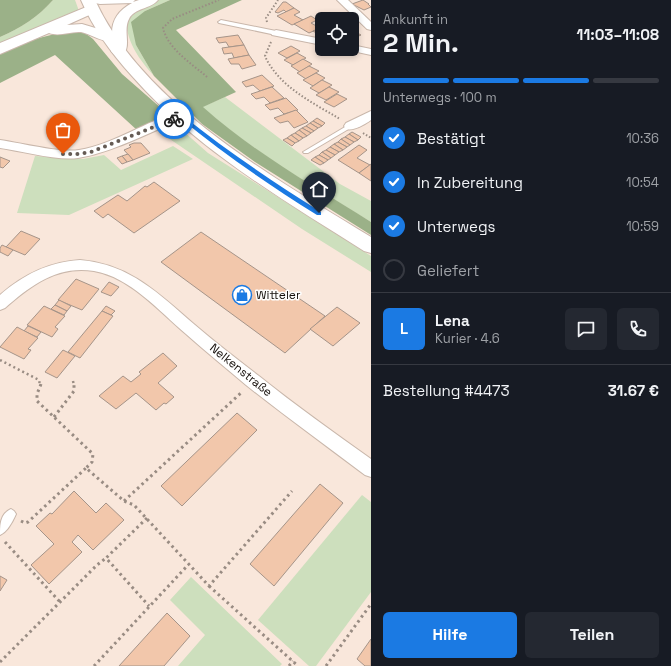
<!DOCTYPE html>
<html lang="de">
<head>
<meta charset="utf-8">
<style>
  body { margin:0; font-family:"Space Grotesk",sans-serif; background:#242831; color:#f1f3f6; height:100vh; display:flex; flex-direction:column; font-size:15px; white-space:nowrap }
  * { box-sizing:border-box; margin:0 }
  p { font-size:13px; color:#9ea1a6 }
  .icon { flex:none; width:22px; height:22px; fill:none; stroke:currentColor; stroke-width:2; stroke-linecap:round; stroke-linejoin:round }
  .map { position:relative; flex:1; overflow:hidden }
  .side { display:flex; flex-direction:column; background:#171b24; width:300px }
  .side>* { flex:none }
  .tools { position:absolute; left:315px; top:12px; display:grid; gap:8px }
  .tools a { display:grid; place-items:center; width:44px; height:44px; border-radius:6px; background:#171b24; box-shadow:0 2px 6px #0003; font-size:20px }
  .pin { position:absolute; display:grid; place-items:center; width:34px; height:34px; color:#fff; margin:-41px -17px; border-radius:50% 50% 50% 0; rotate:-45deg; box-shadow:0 0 4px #0007 }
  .pin .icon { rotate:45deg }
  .courier { position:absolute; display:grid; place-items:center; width:40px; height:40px; margin:-20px; border:3px solid #1b7ae3; border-radius:50%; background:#fff; color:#222; box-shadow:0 1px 5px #0007 }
  .head em { font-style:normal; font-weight:700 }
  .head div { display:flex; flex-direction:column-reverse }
  .head { display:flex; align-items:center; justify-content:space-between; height:68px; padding:0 12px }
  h1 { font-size:26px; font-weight:700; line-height:30px }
  .bar { display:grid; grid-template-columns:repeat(4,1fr); gap:6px 4px; align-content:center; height:48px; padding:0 12px }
  .bar i { height:5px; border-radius:3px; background:#363941 }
  .bar .current { background:#1b7ae3 }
  .bar p { grid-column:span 4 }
  .line { display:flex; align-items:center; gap:10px; padding:0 12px; border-top:1px solid #363941 }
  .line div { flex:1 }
  .round { display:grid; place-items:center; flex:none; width:42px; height:42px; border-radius:6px; background:#242831 }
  ol { padding:0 12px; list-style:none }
  li { display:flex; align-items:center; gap:12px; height:44px }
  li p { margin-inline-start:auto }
  li .icon { padding:4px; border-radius:50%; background:#1b7ae3; color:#fff; stroke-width:4 }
  li:last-child { color:#9ea1a6 }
  li i { width:22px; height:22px; border:2px solid #363941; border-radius:50% }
  .action { display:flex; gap:8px; margin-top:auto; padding:8px 12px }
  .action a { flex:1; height:46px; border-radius:6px; background:#1b7ae3; color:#fff; font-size:16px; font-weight:700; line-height:46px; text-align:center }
  .action a+a { background:#242831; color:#f1f3f6 }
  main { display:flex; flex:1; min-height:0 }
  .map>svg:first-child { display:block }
</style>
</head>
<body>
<main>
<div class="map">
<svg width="371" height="666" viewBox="0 0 371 666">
  <rect width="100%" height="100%" fill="#f9e7db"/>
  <g fill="#cddfbd">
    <path d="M53,0H75L79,11L0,45V37C21,28 38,17 53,0Z"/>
    <path d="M159,0H170L145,11L136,45L154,76C139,59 127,43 126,20L138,9Z"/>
    <path d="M225,97L340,184L371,201V222C313,186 253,152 202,107Z"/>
    <polygon points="174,123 208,153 371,256 371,272 302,229 158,131"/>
    <polygon points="173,146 193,159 69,215 17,213 35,156 83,159 104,155 121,170"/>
    <polygon points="362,495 371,502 371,592 316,666 309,666 258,620"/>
    <polygon points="191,577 282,664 280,666 178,666 205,635 170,600"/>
  </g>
  <g fill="#9bb188">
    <path d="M0,0H53C38,17 21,28 0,37Z"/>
    <path d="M170,0H242L176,30L236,92L203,107C253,152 314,186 371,222V235L255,162L202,124L154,76L136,45L131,22L145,11Z"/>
    <polygon points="63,32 85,33 93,39 122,74 169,115 138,131 55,55 0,83 0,53 31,40"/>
  </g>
  <g fill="#f2c7ab" stroke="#a59489">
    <polygon points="363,0 369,4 368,4 371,7 364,10 352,4"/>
    <polygon points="283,2 286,2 294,8 286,12 284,10 278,13 275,12"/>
    <polygon points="294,8 300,12 294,15 303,20 292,25 277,16"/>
    <polygon points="311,16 317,20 311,23 320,28 309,33 294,24"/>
    <polygon points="322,27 322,33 318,34 313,31"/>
    <polygon points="352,30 361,35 352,39"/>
    <polygon points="238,35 244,45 229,47 226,42 219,43 216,38"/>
    <polygon points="244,45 249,55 234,58 232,53 224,54 222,48"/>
    <polygon points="291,46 300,51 287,58 278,53"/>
    <polygon points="297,53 306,58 293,65 284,60"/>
    <polygon points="249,55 256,65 242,69 239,64 231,64 228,59"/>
    <polygon points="303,59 312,64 300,72 291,66"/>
    <polygon points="309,66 319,71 306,79 297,73"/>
    <polygon points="316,73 325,78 313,86 303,80"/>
    <polygon points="262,75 274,86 260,91 253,85 246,87 242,82"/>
    <polygon points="322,80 332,85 319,93 310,88"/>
    <polygon points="272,87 284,98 270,103 264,97 256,99 251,94"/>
    <polygon points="329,87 339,92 326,100 316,95"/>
    <polygon points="337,94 347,99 334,107 324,102"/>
    <polygon points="286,98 298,110 284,114 278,108 270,110 265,105"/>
    <polygon points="296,110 308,122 294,128 288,121 280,123 274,118"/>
    <polygon points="317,118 325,123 322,126 313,121"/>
    <polygon points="313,121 322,126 318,128 310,123"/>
    <polygon points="310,123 318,128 314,131 306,126"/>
    <polygon points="306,126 314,131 311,133 302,128"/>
    <polygon points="302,128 311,133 307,136 299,130"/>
    <polygon points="299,130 307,136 303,138 295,133"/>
    <polygon points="352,132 361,137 358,140 349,134"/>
    <polygon points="295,133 303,138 299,141 291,135"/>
    <polygon points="349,134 358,140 354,142 345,137"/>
    <polygon points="291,135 299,141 295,143 287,138"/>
    <polygon points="345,137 354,142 350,145 341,139"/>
    <polygon points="287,138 295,143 292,146 283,140"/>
    <polygon points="341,139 350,145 347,147 338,142"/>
    <polygon points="338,142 347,147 343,150 334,144"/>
    <polygon points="134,143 141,143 150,153 133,160 124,150 131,147 129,145"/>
    <polygon points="334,144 343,150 339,152 330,147"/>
    <polygon points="359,145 367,150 357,158 370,165 359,173 338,160"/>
    <polygon points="330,147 339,152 335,155 326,150"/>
    <polygon points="326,150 335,155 331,158 322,152"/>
    <polygon points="322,152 331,158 328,160 319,155"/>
    <polygon points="128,154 133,160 127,162 122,156"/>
    <polygon points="319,155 328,160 324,163 315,157"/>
    <polygon points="122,156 127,162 122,164 117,158"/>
    <polygon points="0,157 10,161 3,168 0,167"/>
    <polygon points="315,157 324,163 320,165 311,160"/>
    <polygon points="371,164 371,181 359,173"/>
    <polygon points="154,182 180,201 134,233 108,214 103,218 94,211 118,195 127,201 145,186 147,187"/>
    <polygon points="21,231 40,239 25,255 6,247"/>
    <polygon points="201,232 325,316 285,353 161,262"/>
    <polygon points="2,245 13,250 8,256 0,252 0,248"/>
    <polygon points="76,279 99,289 82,310 58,300"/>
    <polygon points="109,282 119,287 111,296 101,292"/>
    <polygon points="59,300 71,306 67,311 55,305"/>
    <polygon points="55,305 67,311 64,315 51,309"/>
    <polygon points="44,306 65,316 55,327 58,329 52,337 27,325"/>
    <polygon points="106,306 115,311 111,315 102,311"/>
    <polygon points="337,307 360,323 333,346 310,329"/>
    <polygon points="102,311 113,316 80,358 68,352"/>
    <polygon points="28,326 41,332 37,337 24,331"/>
    <polygon points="17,327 38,338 28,349 31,350 24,359 0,347"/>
    <polygon points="63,350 75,356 57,378 45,372"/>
    <polygon points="163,353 177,366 158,383 174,397 166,404 164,403 156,410 136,393 116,409 99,396 123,376 131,382 141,374 139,372"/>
    <polygon points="237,413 257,430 182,506 161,486"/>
    <polygon points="320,484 343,503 274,586 250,564"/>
    <polygon points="74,491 96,513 106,503 124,520 93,550 78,535 72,542 82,552 49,584 31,565 54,544 36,526 50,513 52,514"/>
    <polygon points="0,576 7,580 0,591"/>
    <polygon points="167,613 190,636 164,666 119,666"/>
    <polygon points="371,639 371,666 365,666 357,659"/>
  </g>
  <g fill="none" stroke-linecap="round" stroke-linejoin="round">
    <g stroke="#c9b7ab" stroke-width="2">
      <g id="lane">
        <polygon points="221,20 276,31 279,33 276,35 219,23 218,22"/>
        <polygon points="350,124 353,126 352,127 308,153 304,153 303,152"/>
        <path d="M11,509L14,511L16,514C13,521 7,532 0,535C0,525 0,514 11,509Z"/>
      </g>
    </g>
    <g stroke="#c9b7ab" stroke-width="2">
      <g id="street">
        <polygon points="337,0 348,0 371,22 371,30 367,29"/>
        <polygon points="276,30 322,39 322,45 272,35 271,33"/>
        <polygon points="352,45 371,49 371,55 348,50 348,49 352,49"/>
        <path d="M371,111V120C364,125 354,131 346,129L344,126L346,123Z"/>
        <path d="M180,112L184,114L186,116L184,118C153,131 111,153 78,158C57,161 22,151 0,148V140C21,143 60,153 79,150C115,144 145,121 180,112Z"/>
        <path d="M80,260C130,264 159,294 195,325C216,343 238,360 259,376C295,405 333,432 371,459V477L365,475C325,445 285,416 246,385C226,368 205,351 186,334C159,311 130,277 94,271C58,265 31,285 5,308L0,310V295C23,275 48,262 80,260Z"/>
      </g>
    </g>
    <g stroke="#c9b7ab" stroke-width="2">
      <path id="primary" d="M81,0H95C143,105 276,179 371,237V253L364,251C282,199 196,149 132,76C111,53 93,28 81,0Z"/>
    </g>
    <g stroke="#c9b7ab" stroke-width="2">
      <path id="highway" d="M93,0H135L133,2L139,0H158C151,9 134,8 129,19C123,30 131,45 124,54L119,56L114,54L111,51V41C101,42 91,34 81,32C70,31 60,37 49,33L0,54V43L91,5L96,6L98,9L96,12L67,25L82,24L112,33C112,19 119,10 132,3L100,4L95,3Z"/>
    </g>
    <g stroke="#998c83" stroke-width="2" stroke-dasharray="1.5 2" stroke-linecap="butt">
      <polyline points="267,22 266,18 278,0"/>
      <path d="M271,42L265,56C278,86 313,103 340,119"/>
      <path d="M207,77C191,63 168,49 163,28L172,19L219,0"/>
      <polyline points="363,133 371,138"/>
    </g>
    <g stroke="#998c83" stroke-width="2.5" stroke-dasharray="2 3" stroke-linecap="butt">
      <polyline points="0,360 39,380 40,385"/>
      <polyline points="73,381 74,385"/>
    </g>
    <g stroke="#998c83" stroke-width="3" stroke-dasharray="2.5 3.5" stroke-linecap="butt">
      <polyline points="41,384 37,394 37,401 93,454 92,462 86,468 124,501 134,505 209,586 292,491"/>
      <polyline points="54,417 74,391 74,384"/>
      <polyline points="124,501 242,392"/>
      <polyline points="147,518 106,558 149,606"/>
      <polyline points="21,521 25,523 28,522 86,468"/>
      <polyline points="5,542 60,602"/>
      <polyline points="209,586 298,666"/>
      <polyline points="0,662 97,565 106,558"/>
      <polyline points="94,666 188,565"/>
      <polyline points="289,666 293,661"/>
      <polyline points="326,666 371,604"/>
    </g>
    <use href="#lane" fill="#fff" fill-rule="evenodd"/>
    <use href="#street" fill="#fff" fill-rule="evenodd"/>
    <use href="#primary" fill="#fff" fill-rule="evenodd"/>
    <use href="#highway" fill="#fff" fill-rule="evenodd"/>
  </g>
  <path fill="#1b7ae3" d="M179,115H182C227,151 273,182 321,212V215H317C269,185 224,154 180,118L174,120L171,119Z"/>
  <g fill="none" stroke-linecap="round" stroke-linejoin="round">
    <polyline stroke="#655b54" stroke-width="4" stroke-dasharray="0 7.2" points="63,154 78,154 91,152 174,119"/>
  </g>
  <defs>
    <g id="shop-ring" transform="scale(1)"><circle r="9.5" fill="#fff" stroke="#1b7ae3" stroke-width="1.5"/><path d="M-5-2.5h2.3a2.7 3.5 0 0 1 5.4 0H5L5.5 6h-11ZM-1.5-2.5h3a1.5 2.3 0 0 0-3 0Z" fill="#1b7ae3"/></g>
  </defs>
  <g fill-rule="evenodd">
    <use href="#shop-ring" x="242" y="295"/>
  </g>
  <g text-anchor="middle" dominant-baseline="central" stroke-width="3" stroke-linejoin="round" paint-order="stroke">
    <g font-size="12" fill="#16100c" stroke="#fff" text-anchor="start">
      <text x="256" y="295">Witteler</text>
    </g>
    <g font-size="12" fill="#16100c" stroke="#fff">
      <text transform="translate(241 370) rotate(39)">Nelkenstraße</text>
    </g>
  </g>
</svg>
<div class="tools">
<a><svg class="icon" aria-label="locate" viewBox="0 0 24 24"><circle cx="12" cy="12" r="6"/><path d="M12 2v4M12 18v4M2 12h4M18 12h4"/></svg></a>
</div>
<div class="pin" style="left:63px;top:154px;background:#ea580c"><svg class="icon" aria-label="bag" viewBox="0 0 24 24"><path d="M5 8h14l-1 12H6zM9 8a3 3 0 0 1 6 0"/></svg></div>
<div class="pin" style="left:319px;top:213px;background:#1f2937"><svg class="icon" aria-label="home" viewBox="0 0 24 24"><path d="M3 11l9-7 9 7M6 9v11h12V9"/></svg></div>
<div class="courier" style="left:174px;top:119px"><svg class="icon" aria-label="bike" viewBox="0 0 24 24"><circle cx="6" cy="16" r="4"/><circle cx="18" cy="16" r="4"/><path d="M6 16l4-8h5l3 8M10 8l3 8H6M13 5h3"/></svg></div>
</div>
<section class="side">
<div class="head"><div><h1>2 Min.</h1><p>Ankunft in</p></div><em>11:03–11:08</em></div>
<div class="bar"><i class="current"></i><i class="current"></i><i class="current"></i><i></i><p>Unterwegs · 100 m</p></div>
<ol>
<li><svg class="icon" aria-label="check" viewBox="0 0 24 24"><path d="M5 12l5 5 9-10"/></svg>Bestätigt<p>10:36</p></li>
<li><svg class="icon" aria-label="check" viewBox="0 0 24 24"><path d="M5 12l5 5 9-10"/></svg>In Zubereitung<p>10:54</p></li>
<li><svg class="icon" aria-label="check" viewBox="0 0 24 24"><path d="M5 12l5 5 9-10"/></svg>Unterwegs<p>10:59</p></li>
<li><i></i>Geliefert</li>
</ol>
<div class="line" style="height:72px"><b class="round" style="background:#1b7ae3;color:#fff">L</b><div><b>Lena</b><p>Kurier · 4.6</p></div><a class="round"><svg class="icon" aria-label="chat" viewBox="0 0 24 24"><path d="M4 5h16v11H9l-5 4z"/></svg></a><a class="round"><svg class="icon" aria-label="phone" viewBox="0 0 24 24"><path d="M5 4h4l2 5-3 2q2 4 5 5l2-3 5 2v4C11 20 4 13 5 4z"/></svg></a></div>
<div class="line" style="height:52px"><div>Bestellung #4473</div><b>31.67 €</b></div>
<div class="action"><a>Hilfe</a><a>Teilen</a></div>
</section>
</main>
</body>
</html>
